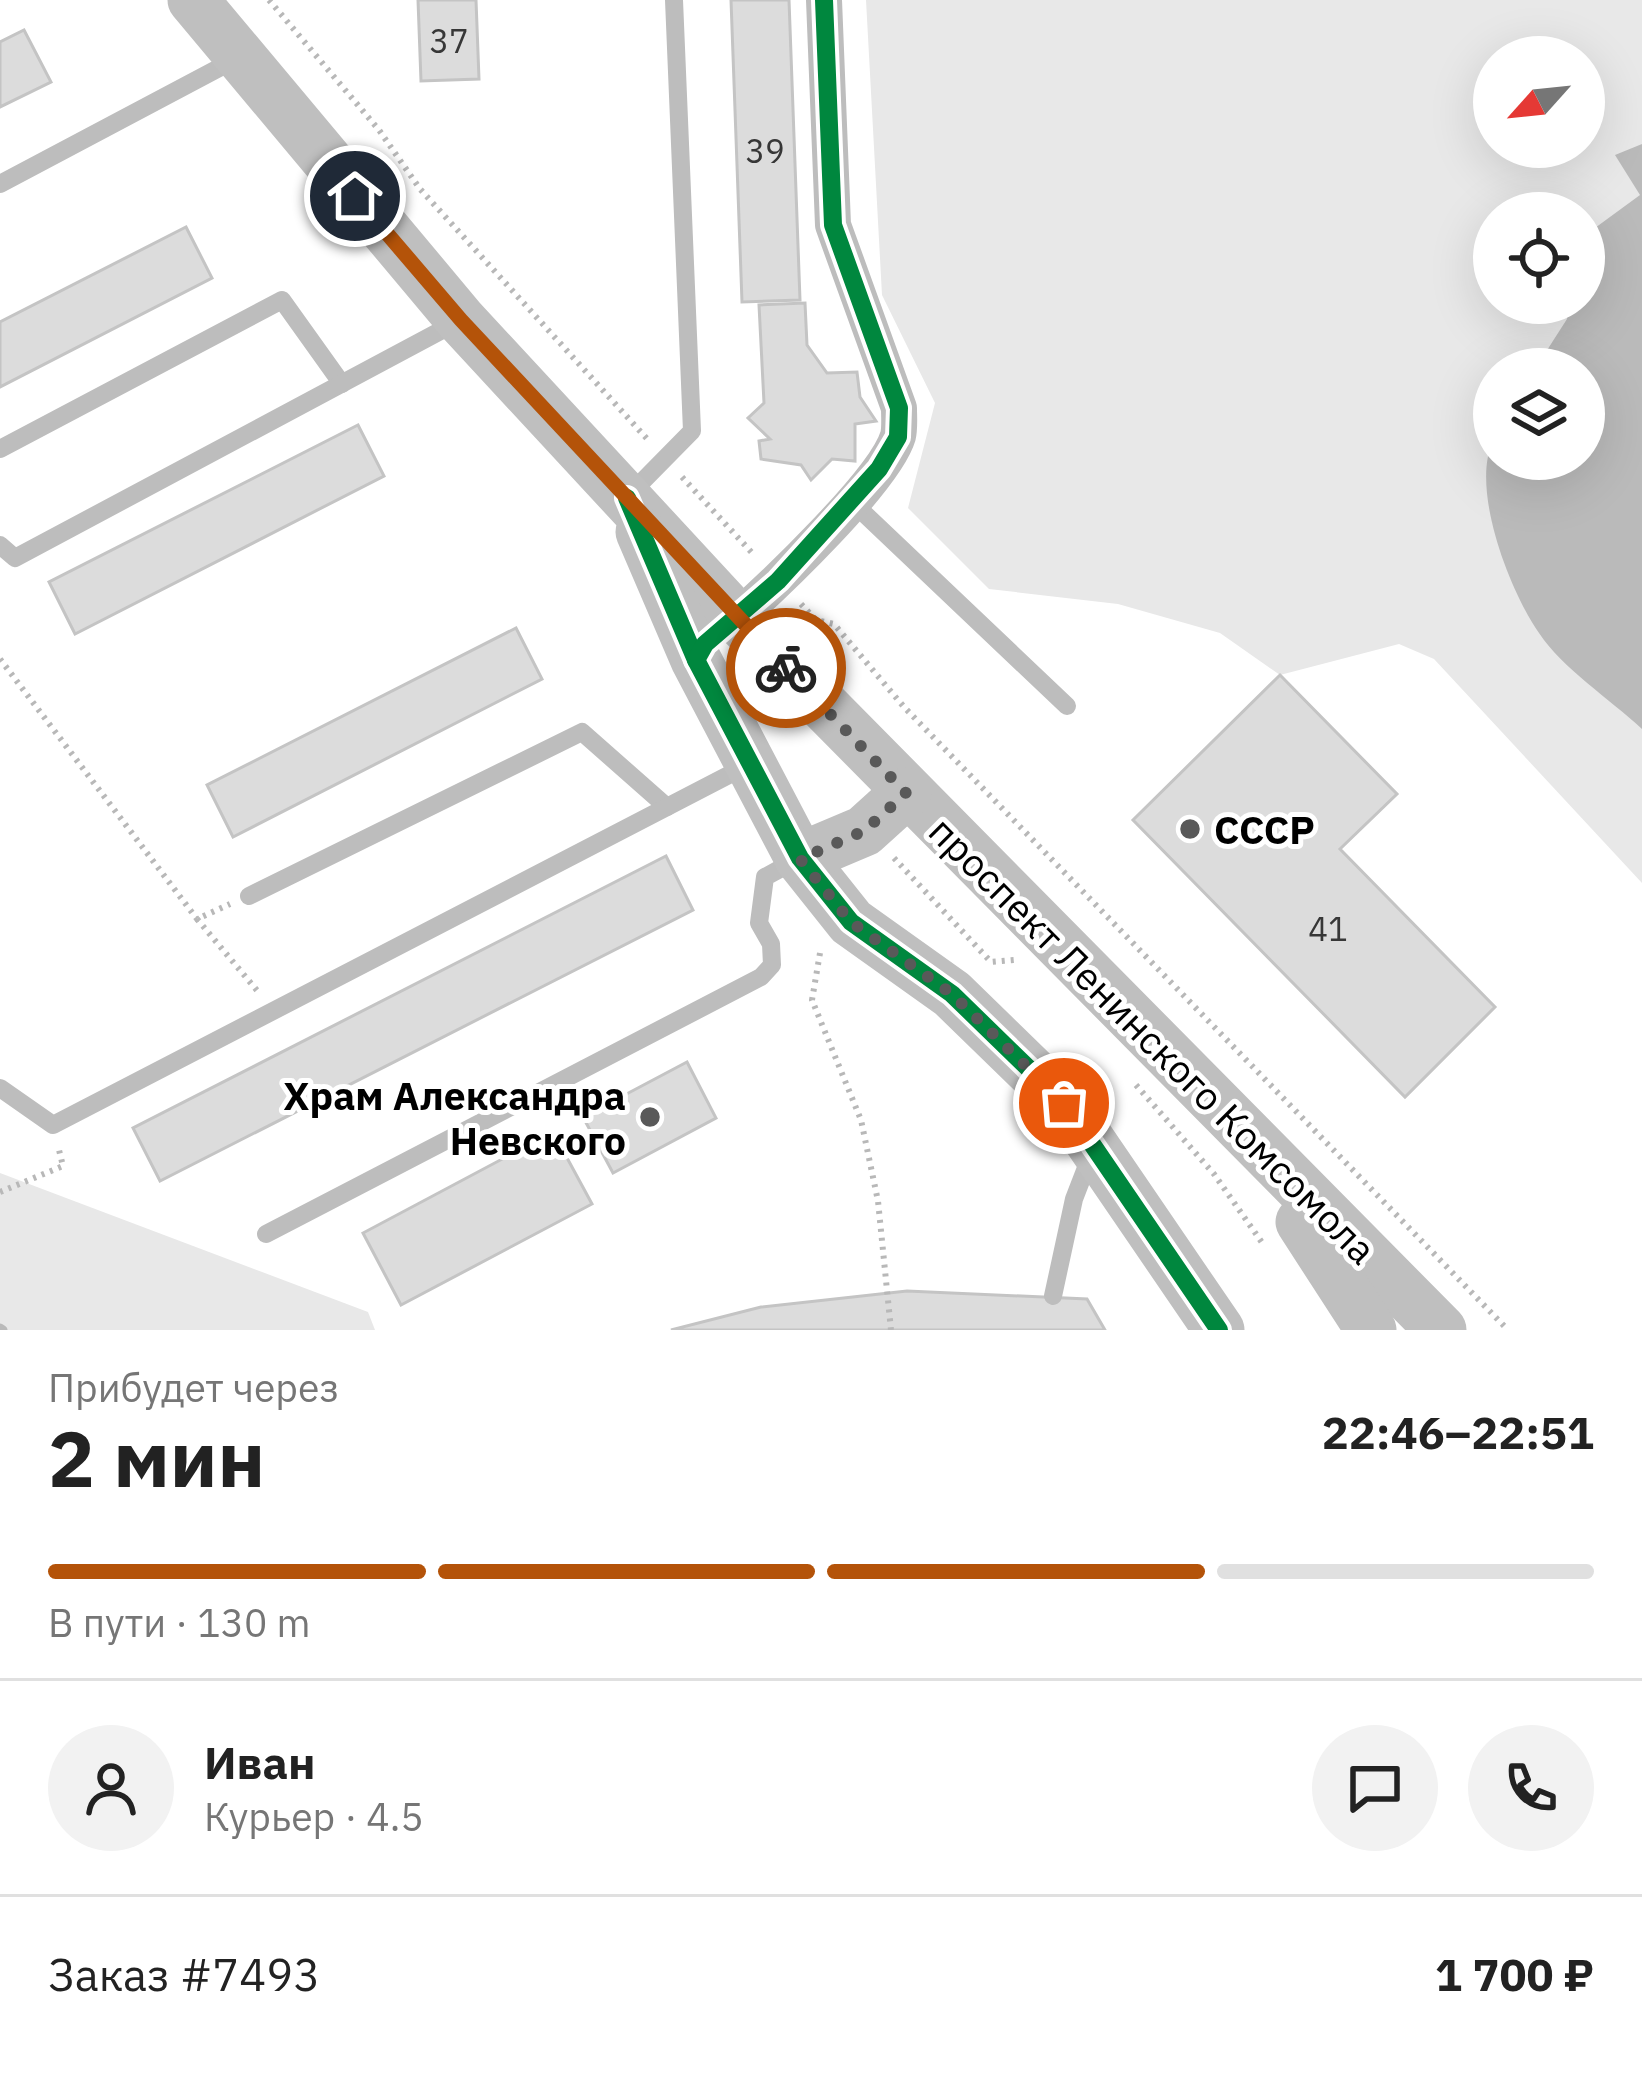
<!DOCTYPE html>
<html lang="ru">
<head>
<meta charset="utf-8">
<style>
  body { margin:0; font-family:"IBM Plex Sans",sans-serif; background:#f2f2f2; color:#222; height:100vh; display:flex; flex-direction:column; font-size:45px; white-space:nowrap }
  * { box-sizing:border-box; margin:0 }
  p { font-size:39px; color:#767676 }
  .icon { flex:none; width:66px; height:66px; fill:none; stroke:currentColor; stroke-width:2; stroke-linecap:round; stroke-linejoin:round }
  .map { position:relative; height:1330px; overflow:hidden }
  .sheet { display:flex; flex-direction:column; background:#fff; flex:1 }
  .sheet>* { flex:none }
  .needle { width:78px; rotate:243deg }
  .buttons { position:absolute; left:1473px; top:36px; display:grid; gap:24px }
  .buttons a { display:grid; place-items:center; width:132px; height:132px; border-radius:50%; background:#fff; box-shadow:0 12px 48px #0002; font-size:60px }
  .pin { position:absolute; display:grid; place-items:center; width:102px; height:102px; color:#fff; margin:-51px; border:6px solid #fff; border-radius:50%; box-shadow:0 3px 12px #0007 }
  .courier { position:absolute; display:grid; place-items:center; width:120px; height:120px; margin:-60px; border:9px solid #b45309; border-radius:50%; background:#fff; color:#222; box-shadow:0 3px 15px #0007 }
  .head em { font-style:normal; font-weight:700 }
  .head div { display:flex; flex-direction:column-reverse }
  .head { display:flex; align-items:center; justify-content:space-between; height:204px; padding:0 48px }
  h1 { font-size:78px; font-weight:700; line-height:90px }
  .bar { display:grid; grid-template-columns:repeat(4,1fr); gap:18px 12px; align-content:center; height:144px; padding:0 48px }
  .bar i { height:15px; border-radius:9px; background:#e0e0e0 }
  .bar .current { background:#b45309 }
  .bar p { grid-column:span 4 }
  .line { display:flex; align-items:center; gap:30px; padding:0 48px; border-top:3px solid #e0e0e0 }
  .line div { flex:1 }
  .round { display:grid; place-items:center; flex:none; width:126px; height:126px; border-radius:63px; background:#f2f2f2 }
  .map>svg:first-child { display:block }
</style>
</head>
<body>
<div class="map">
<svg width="1642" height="1330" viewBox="0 0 1642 1330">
  <rect width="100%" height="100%" fill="#fff"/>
  <g fill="#e8e8e8" fill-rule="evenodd">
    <path d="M866,0H1642V883L1434,659L1399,644L1280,675L1220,633L1118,604L989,589L908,508L935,403L882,295ZM1494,57H1584V147H1494ZM1494,213H1584V303H1494ZM1494,369H1584V459H1494Z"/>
    <polygon points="0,1173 368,1312 375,1330 0,1330"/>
  </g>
  <path fill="#bababa" d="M1642,144V729C1610,699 1563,669 1539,633C1509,590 1469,486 1494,439V459H1584V369H1535L1567,319L1569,303H1584V236L1640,195L1615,155Z"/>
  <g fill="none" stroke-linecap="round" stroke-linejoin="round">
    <polyline stroke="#bababa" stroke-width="9" points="0,1328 3,1330"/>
  </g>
  <g fill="#dcdcdc" stroke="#c4c4c4" stroke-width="3">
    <polygon points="418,0 476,0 479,79 421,81"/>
    <polygon points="731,0 789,0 800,300 742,302"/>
    <polygon points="24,30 51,82 0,107 0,42"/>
    <polygon points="186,227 212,278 0,387 0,322"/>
    <polygon points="805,303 807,345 827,373 857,372 860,397 876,421 855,424 855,461 832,459 811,480 801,465 761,459 759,441 770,439 748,418 764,403 759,305"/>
    <polygon points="358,425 384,476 75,634 49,582"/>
    <polygon points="516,628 542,679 233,837 207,785"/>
    <polygon points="1280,675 1397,794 1340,849 1495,1007 1405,1097 1133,820"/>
    <polygon points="666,856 693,910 160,1181 133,1128"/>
    <polygon points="687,1062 716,1118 613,1173 583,1117"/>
    <polygon points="553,1132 592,1204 401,1305 363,1233"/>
    <polygon points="907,1291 1087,1299 1105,1330 671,1330 761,1307"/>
  </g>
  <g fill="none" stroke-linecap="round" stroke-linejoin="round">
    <g stroke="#b8b8b8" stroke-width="6" stroke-dasharray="3 6" stroke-linecap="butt">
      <polyline points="269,0 379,130 420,189 649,441"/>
      <polyline points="682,477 755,556"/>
      <polyline points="801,604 816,620 834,624 904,707 1508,1330"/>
      <polyline points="0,659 197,919 230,904"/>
      <polyline points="894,858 991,962 1014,960"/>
      <polyline points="197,919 260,994"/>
      <polyline points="820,953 812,1000 861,1120 878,1201 891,1330"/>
      <polyline points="1136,1085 1214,1174 1263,1244"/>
      <polyline points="0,1192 63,1166 58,1146"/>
    </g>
    <g stroke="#bdbdbd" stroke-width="18">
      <polyline points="0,184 234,60"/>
      <polyline points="0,449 282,300 342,384"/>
      <polyline points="628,496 692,431 674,0"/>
      <polyline points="850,500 1067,706"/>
      <polyline points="0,545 15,558 459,321"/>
      <polyline points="249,896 582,732 667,807"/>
      <polyline points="0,1088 53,1125 748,765"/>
      <polyline points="266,1234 761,977 772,965 771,944 759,923 765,877 798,859"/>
      <polyline points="1053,1296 1074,1199 1091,1155"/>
    </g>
    <path stroke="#bdbdbd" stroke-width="36" d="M737,618C774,585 885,480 898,436C900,428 899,417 899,408L833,225L824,0"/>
    <g stroke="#bfbfbf" stroke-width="51">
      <polyline points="193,0 461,320 737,618 1441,1330"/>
      <polyline points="641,532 696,660 800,858 851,922 952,994 1064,1103 1219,1330"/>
      <polyline points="800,858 864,831 906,793"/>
      <polyline points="1301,1222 1371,1330"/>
    </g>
    <g stroke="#fff" stroke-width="26">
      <g id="cycleway">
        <polyline points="627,498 696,660 800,858 851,922 952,994 1064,1103 1219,1330"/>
        <polyline points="696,660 705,644 778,581 879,469 898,437 899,408 833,225 824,0"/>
      </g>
    </g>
    <use href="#cycleway" stroke="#00873e" stroke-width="18"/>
  </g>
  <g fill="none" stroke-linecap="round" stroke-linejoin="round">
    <polyline stroke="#595959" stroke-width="12" stroke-dasharray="0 21.6" points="786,668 906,793 864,831 800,859 851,922 952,994 1064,1103"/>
    <polyline stroke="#b45309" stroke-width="15" points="355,196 461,320 786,668"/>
  </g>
  <g fill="#595959" stroke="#fff" stroke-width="4.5">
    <circle cx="1190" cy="829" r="12"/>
    <circle cx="650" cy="1117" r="12"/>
  </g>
  <g text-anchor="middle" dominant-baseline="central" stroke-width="10" stroke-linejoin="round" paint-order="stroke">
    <g font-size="33" fill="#373737">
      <text x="449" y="40">37</text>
      <text x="765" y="150">39</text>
      <text x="1328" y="928">41</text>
    </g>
    <g font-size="39" font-weight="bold" fill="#000" stroke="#fff" text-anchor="start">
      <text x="1214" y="829">СССР</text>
      <text x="626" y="1095" text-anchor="end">Храм Александра<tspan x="626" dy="45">Невского</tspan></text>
    </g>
    <g font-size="39" fill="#000" stroke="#fff">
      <text transform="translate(1153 1040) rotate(45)">проспект Ленинского Комсомола</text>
    </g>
  </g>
</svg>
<div class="buttons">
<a><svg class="needle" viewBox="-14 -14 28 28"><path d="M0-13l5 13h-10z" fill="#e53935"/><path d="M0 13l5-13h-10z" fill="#767676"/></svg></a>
<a><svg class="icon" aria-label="locate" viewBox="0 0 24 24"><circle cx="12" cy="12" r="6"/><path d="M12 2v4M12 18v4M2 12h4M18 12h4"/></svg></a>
<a><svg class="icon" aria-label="layers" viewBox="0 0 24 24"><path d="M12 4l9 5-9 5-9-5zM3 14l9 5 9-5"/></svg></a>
</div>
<div class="pin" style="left:1064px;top:1103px;background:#ea580c"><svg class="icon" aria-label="bag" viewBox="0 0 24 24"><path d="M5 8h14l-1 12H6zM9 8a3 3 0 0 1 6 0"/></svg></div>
<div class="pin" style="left:355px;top:196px;background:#1f2937"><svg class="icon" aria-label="home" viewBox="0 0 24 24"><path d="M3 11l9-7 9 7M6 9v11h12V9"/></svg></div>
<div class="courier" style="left:786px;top:668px"><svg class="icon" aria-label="bike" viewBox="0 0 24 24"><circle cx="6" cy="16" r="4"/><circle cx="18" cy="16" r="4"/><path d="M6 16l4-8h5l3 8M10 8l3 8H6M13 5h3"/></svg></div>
</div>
<section class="sheet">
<div class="head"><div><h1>2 мин</h1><p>Прибудет через</p></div><em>22:46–22:51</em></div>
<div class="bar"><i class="current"></i><i class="current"></i><i class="current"></i><i></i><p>В пути · 130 m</p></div>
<div class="line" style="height:216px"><a class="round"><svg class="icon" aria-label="person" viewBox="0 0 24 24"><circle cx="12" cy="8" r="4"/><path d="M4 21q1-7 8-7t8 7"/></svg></a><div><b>Иван</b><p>Курьер · 4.5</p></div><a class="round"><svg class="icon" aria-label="chat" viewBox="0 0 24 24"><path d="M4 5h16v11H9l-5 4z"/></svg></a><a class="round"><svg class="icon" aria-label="phone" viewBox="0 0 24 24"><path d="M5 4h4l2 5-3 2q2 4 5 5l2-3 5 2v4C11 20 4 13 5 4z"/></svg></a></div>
<div class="line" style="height:156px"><div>Заказ #7493</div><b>1 700 ₽</b></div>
</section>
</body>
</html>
